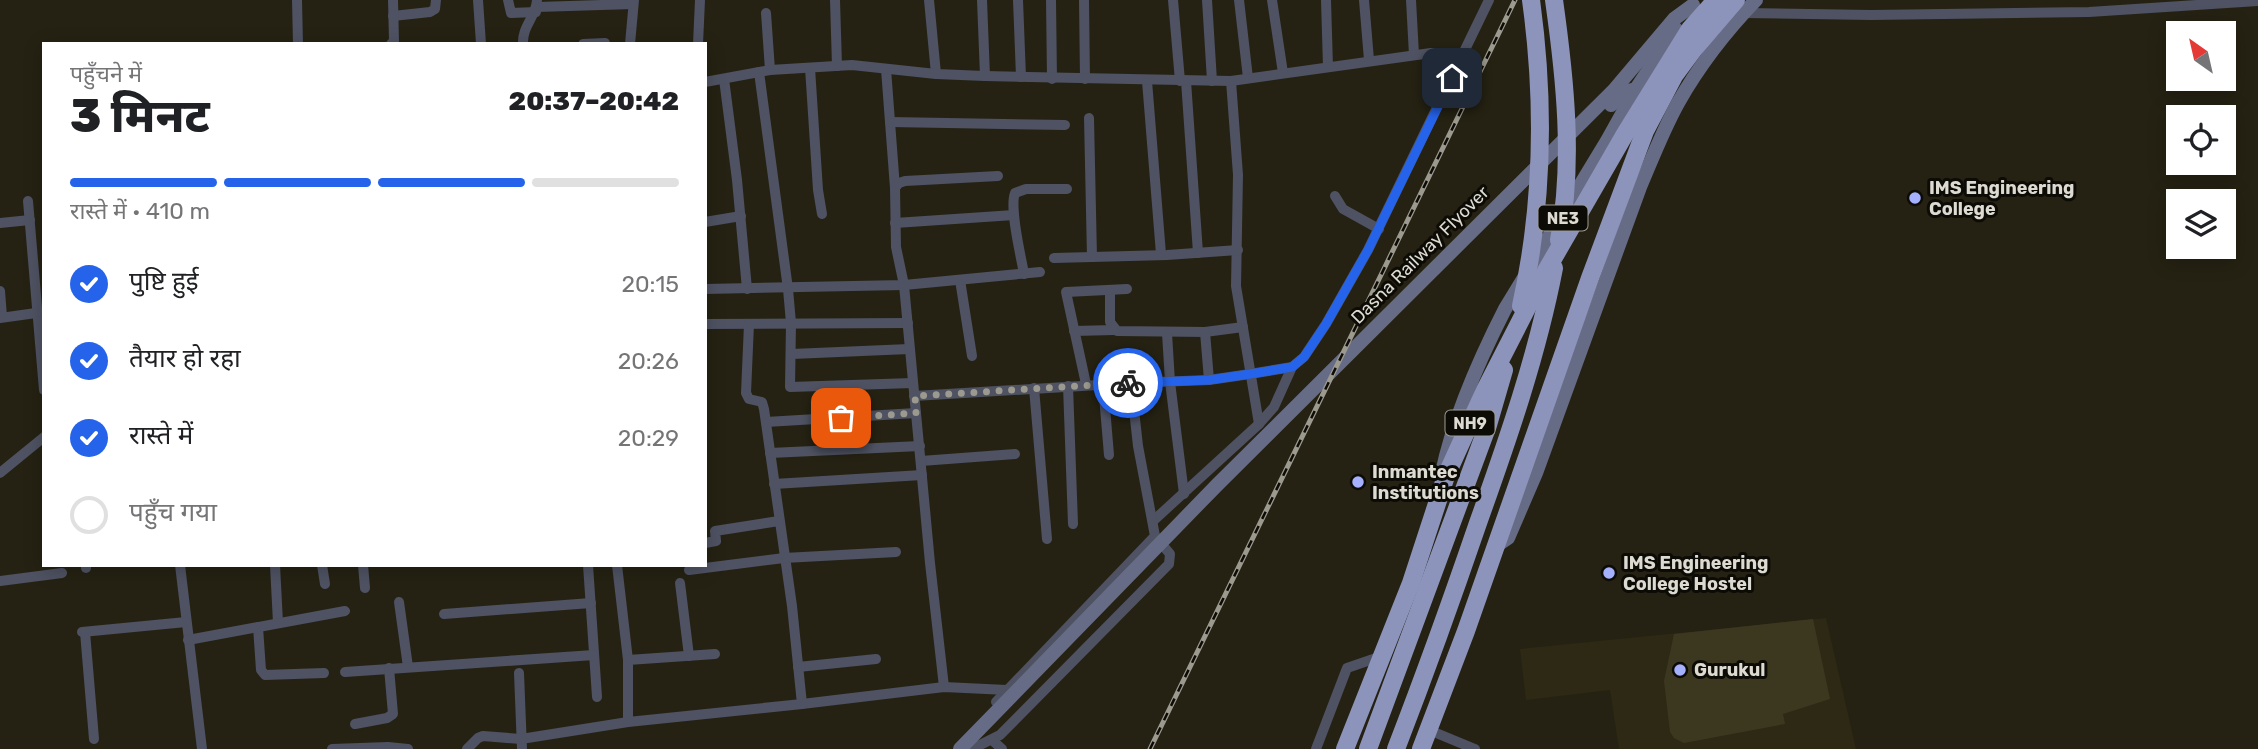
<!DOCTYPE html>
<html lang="hi">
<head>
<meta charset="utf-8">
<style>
  body { margin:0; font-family:Rubik,"Noto Sans Devanagari",sans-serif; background:#f2f2f2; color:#202124; height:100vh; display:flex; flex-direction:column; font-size:26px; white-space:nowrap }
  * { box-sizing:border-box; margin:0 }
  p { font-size:23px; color:#757577 }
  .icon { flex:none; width:38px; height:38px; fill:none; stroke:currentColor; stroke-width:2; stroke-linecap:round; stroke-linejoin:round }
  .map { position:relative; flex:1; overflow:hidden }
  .side { position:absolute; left:42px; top:42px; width:665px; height:525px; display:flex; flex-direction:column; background:#fff; border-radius:0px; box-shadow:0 4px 18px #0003 }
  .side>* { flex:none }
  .needle { width:46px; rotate:326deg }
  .controls { position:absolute; left:2166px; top:21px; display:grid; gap:14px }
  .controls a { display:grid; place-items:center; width:70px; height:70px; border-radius:0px; background:#fff; box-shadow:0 4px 18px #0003; font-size:35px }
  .pin { position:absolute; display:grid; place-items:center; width:60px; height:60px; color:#fff; margin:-30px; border-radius:14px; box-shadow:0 4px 10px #0006 }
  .courier { position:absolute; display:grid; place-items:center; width:70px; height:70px; margin:-35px; border:5px solid #2563eb; border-radius:50%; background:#fff; color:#222; box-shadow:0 2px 9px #0007 }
  .headline em { font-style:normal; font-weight:800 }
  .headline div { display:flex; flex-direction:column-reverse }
  .headline { display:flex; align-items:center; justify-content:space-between; height:119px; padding:0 28px }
  h1 { font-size:46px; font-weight:800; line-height:52px }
  .bar { display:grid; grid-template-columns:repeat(4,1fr); gap:10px 7px; align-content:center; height:84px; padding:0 28px }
  .bar i { height:9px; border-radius:5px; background:#e0e0e0 }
  .bar .active { background:#2563eb }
  .bar p { grid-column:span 4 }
  ol { padding:0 28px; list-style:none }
  li { display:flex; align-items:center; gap:21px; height:77px }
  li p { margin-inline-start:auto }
  li .icon { padding:7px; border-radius:50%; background:#2563eb; color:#fff; stroke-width:4 }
  li:last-child { color:#757577 }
  li i { width:38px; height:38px; border:4px solid #e0e0e0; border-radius:50% }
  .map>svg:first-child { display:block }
</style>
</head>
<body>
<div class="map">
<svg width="2258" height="749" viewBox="0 0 2258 749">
  <rect width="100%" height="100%" fill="#252213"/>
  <polygon fill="#2d2914" points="1826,618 1856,749 1619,749 1610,690 1526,700 1520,649"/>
  <polygon fill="#3c3820" points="1813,619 1830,699 1783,714 1785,724 1684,743 1674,738 1670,732 1664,681 1674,634"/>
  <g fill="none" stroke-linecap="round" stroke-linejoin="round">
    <g stroke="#4e5262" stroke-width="10">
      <polyline points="297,0 298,44"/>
      <polyline points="478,0 481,44"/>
      <polyline points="508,0 511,13 536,12"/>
      <polyline points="835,0 837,66"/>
      <polyline points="929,0 936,74"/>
      <polyline points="982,0 985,76"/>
      <polyline points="1018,0 1021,77"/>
      <polyline points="1051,0 1052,79"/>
      <polyline points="1084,0 1085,79"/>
      <polyline points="1173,0 1180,81"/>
      <polyline points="1207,0 1212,81"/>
      <polyline points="1239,0 1248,78"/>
      <polyline points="1272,0 1283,73"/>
      <polyline points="1326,0 1328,67"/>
      <polyline points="1364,0 1369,60"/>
      <polyline points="1411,0 1414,55"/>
      <polyline points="537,7 633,4"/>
      <polyline points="766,13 770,70"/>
      <polyline points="1744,13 1871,15 2089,12 2258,1"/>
      <polyline points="393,16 430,12 435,9 436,0"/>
      <polyline points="391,44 394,41 393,0"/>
      <path d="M523,44C522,26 536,17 537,0"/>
      <polyline points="583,44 605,43"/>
      <polyline points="630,44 634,0"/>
      <polyline points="698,44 700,0"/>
      <polyline points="810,68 818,190 822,214"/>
      <polyline points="886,69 895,188"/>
      <polyline points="759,72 788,289 791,323 790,387 913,383"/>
      <polyline points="724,79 737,180 747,289"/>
      <polyline points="1147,81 1161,254"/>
      <polyline points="1186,81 1198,253"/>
      <polyline points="1231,81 1238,175 1236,286 1259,424"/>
      <polyline points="705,82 770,70 852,65 936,74 985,76 1231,81 1431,53 1464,53"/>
      <polyline points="1089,118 1092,257"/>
      <polyline points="890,122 1065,125"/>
      <polyline points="1335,196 1343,209 1379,229"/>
      <polyline points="28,201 44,390"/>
      <polyline points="705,222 741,216"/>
      <polyline points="0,223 30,220"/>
      <polyline points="895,223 1014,215"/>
      <polyline points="1054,258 1167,255 1238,250"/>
      <path d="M1024,274C1021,256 1009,208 1015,193L1026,189H1067"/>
      <polyline points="960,280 972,356"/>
      <polyline points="705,289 904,285 1040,272"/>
      <polyline points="1110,290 1110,322 1117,331 1205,332 1243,327"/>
      <polyline points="0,291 2,317"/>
      <polyline points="0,318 36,313"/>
      <polyline points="705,324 908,323"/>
      <polyline points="749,324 746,393 749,399 762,402 764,409 792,606 802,704"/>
      <polyline points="1074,331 1114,330"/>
      <polyline points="1205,332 1209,380"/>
      <polyline points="1167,333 1170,382 1184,494"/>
      <polyline points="792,354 909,349"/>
      <polyline points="1086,384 1066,292 1127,289"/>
      <polyline points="1103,384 1109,455"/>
      <polyline points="1068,386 1073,524"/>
      <polyline points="1034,388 1047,539"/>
      <polyline points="914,396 1131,383"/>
      <polyline points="766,422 916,413"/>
      <polyline points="770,453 920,446"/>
      <polyline points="921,461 1015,454"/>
      <polyline points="0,473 44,437"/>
      <polyline points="774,484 922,475"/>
      <polyline points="1153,521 1259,424 1274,407 1292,367"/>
      <polyline points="705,543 716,541 715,531 779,521"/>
      <polyline points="86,565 86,568"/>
      <polyline points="180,565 202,749"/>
      <polyline points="275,565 278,623"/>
      <polyline points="322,565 325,584"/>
      <polyline points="363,565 365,588"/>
      <polyline points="588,565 597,697"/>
      <polyline points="617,565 628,660"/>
      <polyline points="689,570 784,558 896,552"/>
      <polyline points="0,581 62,573"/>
      <polyline points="680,583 689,656"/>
      <polyline points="399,602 408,667"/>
      <polyline points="444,614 591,603"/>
      <polyline points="258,627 261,670 265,675 324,673"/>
      <polyline points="82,632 186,622"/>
      <polyline points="85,632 94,739"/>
      <polyline points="188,640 345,611"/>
      <polyline points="798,667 876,659"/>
      <polyline points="345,672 594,655"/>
      <polyline points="519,673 522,749"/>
      <polyline points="944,687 930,563 904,285 896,247 895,188 899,183 905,181 998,176"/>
      <polyline points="996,702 1155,536 1138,446 1131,383 1209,380 1250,374 1292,367 1304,357 1326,324 1368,250 1489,0"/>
      <polyline points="628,722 628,660 715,654"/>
      <polyline points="355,724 387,718 393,714 389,668"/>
      <polyline points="1429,730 1475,749"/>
      <polyline points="970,737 967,741 974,748 1000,735 1169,564 1170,554 1155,536"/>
      <polyline points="992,740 1002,749"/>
      <polyline points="332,749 388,747 408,749"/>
      <polyline points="467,749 478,738 483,736 521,739 628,722 802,704 944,687 1007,690"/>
      <polyline points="1316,749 1347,668 1382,656"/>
    </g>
    <g stroke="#676c86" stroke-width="14">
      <polyline points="1611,105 1628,91 1636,89"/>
      <path d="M1442,473C1453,420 1480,358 1505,309L1607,141L1636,89L1676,29"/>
      <path d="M1496,546L1508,538L1536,473L1640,187C1652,159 1663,130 1678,103C1699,66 1727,30 1756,0"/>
      <polyline points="960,749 1217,485 1614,90 1674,19 1693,5"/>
    </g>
    <g stroke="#8c94bc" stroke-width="18">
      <path d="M1554,0C1565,78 1574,162 1559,240"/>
      <path d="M1521,306C1543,206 1545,102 1531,0"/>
      <polyline points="1345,749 1411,583 1446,476 1486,388 1546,271 1625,134 1690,29 1716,0"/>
      <polyline points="1368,749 1488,425 1504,370"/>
      <path d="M1396,749C1425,674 1452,599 1478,523C1508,439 1537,356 1554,268"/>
      <polyline points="1421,749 1466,631 1590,278 1645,131 1674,76 1694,49 1736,0"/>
    </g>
    <g stroke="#9c9a8f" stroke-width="5">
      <polyline id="rail" points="1150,749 1515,0"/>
    </g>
    <use href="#rail" stroke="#0d0b06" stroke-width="2.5" stroke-dasharray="8" stroke-linecap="butt"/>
  </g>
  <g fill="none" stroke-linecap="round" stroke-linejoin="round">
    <polyline stroke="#9c9a8e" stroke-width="7" stroke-dasharray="0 12.6" points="841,418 916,413 915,396 1128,383"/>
    <polyline stroke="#2563eb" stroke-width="9" points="1128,383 1209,380 1250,374 1292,367 1304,357 1326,324 1368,250 1452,78"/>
  </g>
  <g fill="#a5b1fc" stroke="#0d0b06" stroke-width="2.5">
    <circle cx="1915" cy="198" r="7"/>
    <circle cx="1358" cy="482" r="7"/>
    <circle cx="1609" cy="573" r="7"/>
    <circle cx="1680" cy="670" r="7"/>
  </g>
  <g text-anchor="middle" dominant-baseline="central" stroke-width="6" stroke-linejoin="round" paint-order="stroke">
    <g fill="#0d0b06" stroke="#9e9c94" stroke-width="2">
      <rect x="1538.5" y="205.5" width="49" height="25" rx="5"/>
      <rect x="1445.5" y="410.5" width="49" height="25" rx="5"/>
    </g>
    <g font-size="16" font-weight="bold" fill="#dcdad1">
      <text x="1563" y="218">NE3</text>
      <text x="1470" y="423">NH9</text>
    </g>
    <g font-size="18" font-weight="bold" fill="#dcdad1" stroke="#0d0b06" text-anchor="start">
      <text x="1929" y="188">IMS Engineering<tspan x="1929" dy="21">College</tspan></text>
      <text x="1372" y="472">Inmantec<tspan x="1372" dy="21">Institutions</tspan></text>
      <text x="1623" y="563">IMS Engineering<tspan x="1623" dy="21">College Hostel</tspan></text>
      <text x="1694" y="670">Gurukul</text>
    </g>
    <g font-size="18" fill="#dcdad1" stroke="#0d0b06">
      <text transform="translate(1420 255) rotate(-45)">Dasna Railway Flyover</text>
    </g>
  </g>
</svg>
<div class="controls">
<a><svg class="needle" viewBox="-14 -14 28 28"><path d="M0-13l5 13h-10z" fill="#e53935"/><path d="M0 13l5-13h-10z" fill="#757577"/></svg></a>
<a><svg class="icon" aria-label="locate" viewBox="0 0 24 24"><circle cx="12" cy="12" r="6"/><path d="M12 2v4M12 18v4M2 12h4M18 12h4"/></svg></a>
<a><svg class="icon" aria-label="layers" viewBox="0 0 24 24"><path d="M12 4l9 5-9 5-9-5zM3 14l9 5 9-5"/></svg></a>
</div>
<div class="pin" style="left:841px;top:418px;background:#ea580c"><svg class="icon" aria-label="bag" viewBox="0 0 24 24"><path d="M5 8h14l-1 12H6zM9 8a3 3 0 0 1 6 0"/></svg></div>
<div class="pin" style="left:1452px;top:78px;background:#1f2937"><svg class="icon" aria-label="home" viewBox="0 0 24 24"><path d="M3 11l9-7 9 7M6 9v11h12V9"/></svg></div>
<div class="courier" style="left:1128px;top:383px"><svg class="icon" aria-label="bike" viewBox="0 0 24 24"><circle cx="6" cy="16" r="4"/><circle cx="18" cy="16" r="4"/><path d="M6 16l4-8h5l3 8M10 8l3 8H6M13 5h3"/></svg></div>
<section class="side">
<div class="headline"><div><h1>3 मिनट</h1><p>पहुँचने में</p></div><em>20:37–20:42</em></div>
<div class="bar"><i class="active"></i><i class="active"></i><i class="active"></i><i></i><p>रास्ते में · 410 m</p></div>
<ol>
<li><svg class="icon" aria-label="check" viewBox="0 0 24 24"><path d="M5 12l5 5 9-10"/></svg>पुष्टि हुई<p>20:15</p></li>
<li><svg class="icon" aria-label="check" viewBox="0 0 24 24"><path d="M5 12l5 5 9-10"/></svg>तैयार हो रहा<p>20:26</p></li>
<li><svg class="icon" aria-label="check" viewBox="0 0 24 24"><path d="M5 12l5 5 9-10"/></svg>रास्ते में<p>20:29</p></li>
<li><i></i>पहुँच गया</li>
</ol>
</section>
</div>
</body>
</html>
